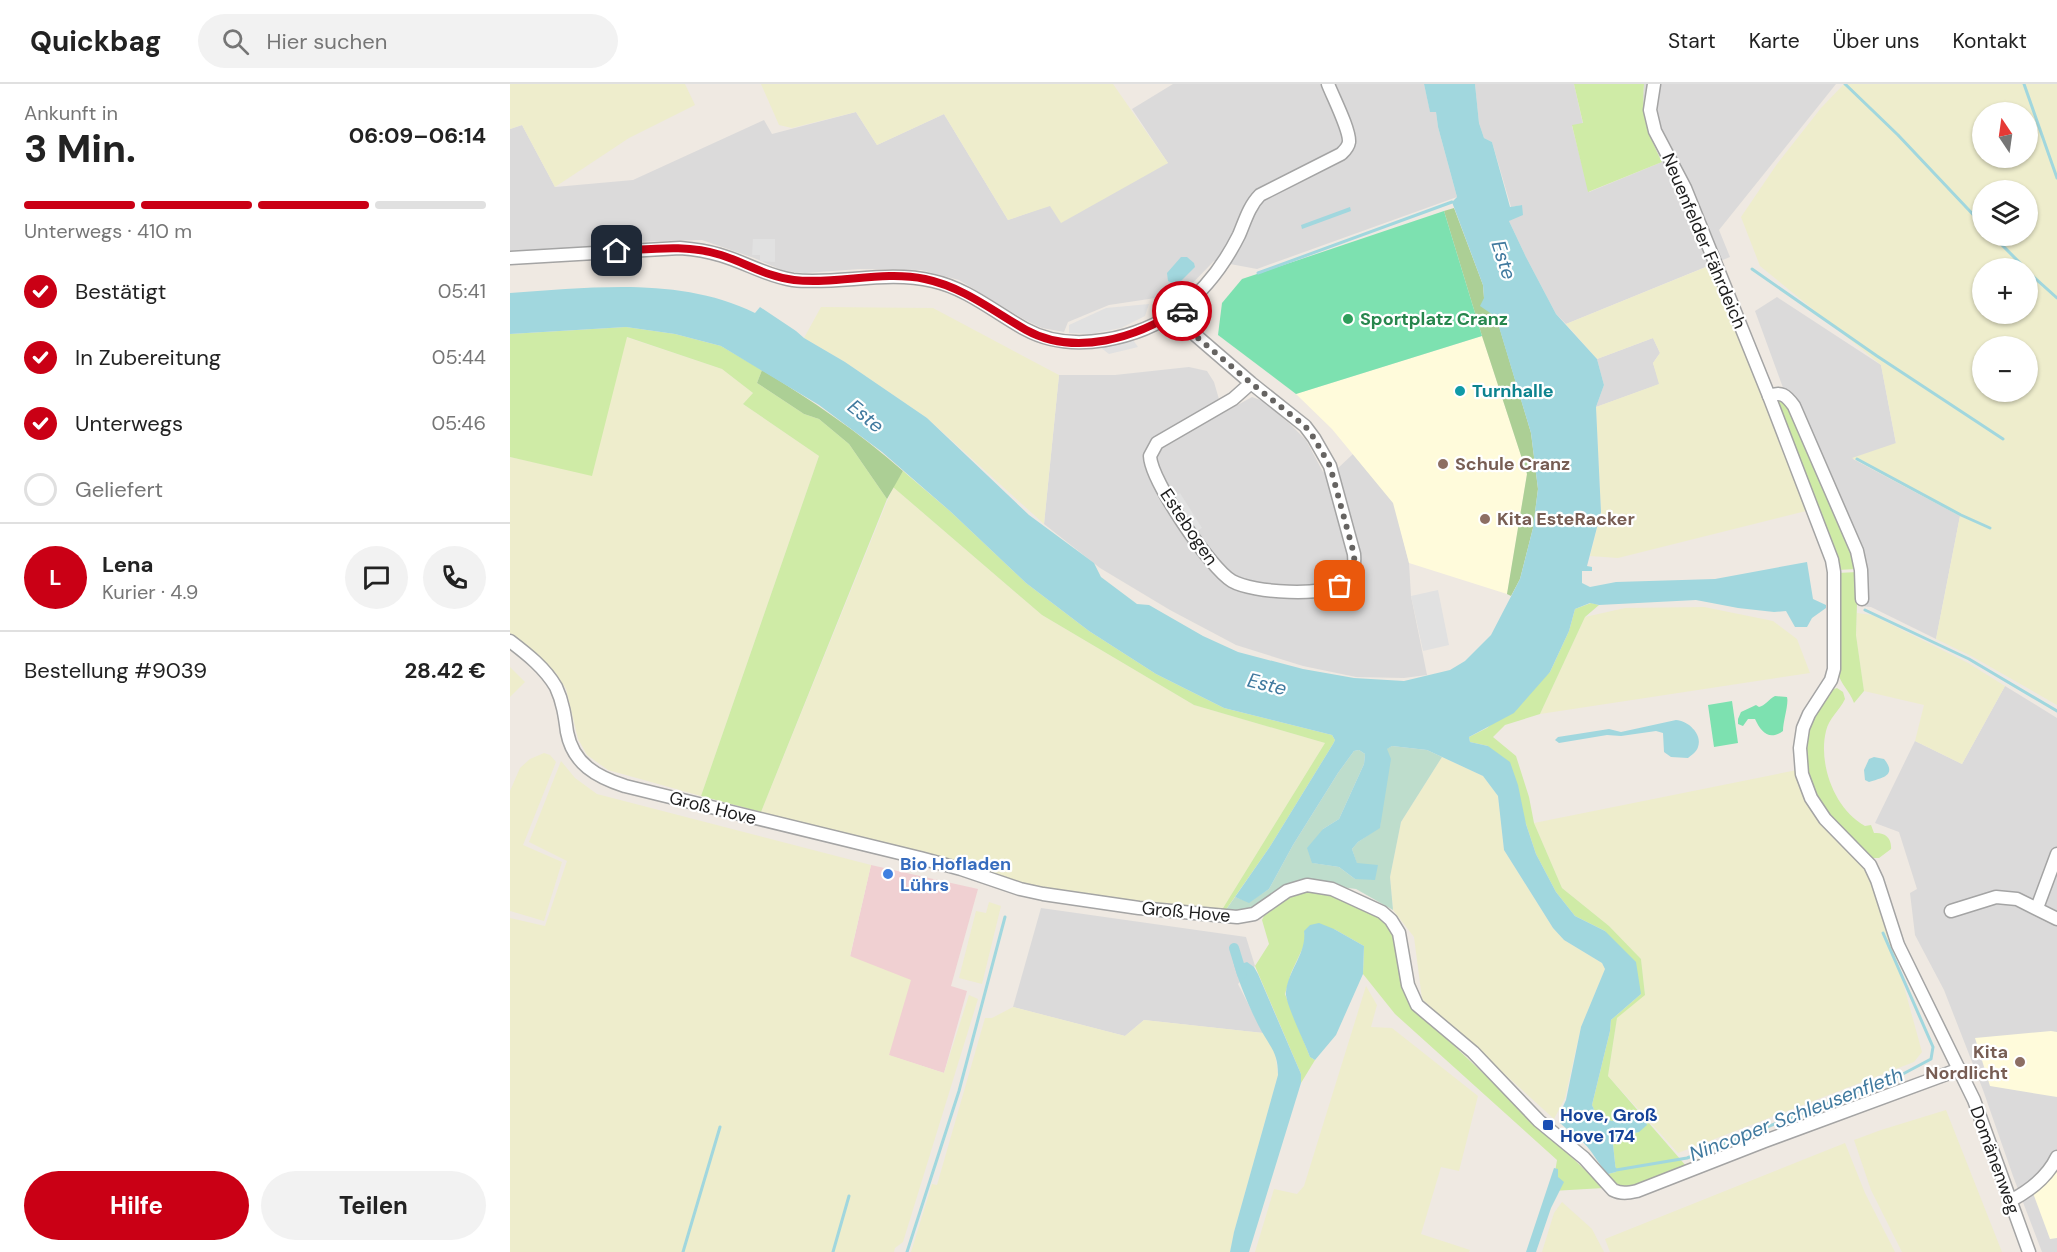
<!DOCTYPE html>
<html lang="de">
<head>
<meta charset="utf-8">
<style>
  body { margin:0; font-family:"DM Sans",sans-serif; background:#f2f2f2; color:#222; height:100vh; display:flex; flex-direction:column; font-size:22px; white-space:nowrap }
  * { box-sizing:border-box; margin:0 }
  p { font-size:20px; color:#767676 }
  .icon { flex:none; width:33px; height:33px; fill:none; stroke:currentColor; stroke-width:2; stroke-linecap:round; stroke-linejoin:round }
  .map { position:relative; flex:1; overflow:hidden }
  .drawer { display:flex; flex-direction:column; background:#fff; width:510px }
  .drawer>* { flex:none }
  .needle { width:39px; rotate:347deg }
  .tools { position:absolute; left:1462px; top:18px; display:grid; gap:12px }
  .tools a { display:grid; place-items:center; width:66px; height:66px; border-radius:50%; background:#fff; box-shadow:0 2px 4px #0004; font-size:30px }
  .pin { position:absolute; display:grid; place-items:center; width:51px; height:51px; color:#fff; margin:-26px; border-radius:12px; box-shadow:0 3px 9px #0006 }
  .courier { position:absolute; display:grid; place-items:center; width:60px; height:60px; margin:-30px; border:4px solid #ca0015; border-radius:50%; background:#fff; color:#222; box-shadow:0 2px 8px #0007 }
  .head em { font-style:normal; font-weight:700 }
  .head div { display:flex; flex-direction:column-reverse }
  .head { display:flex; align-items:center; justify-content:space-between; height:102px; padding:0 24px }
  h1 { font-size:39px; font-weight:700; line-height:45px }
  .bar { display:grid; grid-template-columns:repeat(4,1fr); gap:9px 6px; align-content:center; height:72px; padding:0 24px }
  .bar i { height:8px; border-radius:4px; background:#e0e0e0 }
  .bar .active { background:#ca0015 }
  .bar p { grid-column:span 4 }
  .line { display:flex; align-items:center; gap:15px; padding:0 24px; border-top:2px solid #e0e0e0 }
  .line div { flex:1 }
  .round { display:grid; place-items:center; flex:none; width:63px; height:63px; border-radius:32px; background:#f2f2f2 }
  ol { padding:0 24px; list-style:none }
  li { display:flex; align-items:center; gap:18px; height:66px }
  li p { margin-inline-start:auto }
  li .icon { padding:6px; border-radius:50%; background:#ca0015; color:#fff; stroke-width:4 }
  li:last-child { color:#767676 }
  li i { width:33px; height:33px; border:3px solid #e0e0e0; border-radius:50% }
  .cta { display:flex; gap:12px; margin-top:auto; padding:12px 24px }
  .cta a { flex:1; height:69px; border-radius:36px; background:#ca0015; color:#fff; font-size:24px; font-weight:700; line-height:69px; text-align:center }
  .cta a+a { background:#f2f2f2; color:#222 }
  header { display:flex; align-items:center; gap:36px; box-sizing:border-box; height:84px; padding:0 30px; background:#fff; border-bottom:2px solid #e0e0e0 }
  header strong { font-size:28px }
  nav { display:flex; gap:33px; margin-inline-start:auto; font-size:21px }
  .search { width:420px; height:54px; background:#f2f2f2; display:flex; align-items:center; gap:15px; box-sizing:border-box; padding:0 21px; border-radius:33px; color:#767676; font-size:22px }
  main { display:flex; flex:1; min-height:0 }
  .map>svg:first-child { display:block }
</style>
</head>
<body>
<header>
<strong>Quickbag</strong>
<div class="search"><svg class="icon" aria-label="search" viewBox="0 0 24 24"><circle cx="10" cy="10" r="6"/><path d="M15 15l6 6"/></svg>Hier suchen</div>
<nav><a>Start</a><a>Karte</a><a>Über uns</a><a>Kontakt</a></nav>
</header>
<main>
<section class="drawer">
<div class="head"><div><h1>3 Min.</h1><p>Ankunft in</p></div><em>06:09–06:14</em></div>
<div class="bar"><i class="active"></i><i class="active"></i><i class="active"></i><i></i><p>Unterwegs · 410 m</p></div>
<ol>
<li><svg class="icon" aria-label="check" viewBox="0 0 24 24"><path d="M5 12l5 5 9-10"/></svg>Bestätigt<p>05:41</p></li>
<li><svg class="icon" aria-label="check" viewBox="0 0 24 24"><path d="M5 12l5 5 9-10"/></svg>In Zubereitung<p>05:44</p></li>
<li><svg class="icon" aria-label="check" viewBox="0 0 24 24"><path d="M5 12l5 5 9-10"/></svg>Unterwegs<p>05:46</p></li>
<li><i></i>Geliefert</li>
</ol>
<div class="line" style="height:108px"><b class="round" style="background:#ca0015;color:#fff">L</b><div><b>Lena</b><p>Kurier · 4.9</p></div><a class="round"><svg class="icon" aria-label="chat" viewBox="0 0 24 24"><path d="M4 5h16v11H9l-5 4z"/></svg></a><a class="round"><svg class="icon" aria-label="phone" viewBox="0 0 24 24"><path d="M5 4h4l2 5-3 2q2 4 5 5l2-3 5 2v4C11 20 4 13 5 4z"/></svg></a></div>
<div class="line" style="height:78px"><div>Bestellung #9039</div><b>28.42 €</b></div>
<div class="cta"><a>Hilfe</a><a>Teilen</a></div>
</section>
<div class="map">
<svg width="1547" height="1168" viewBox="0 0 1547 1168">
  <rect width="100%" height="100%" fill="#efe9e2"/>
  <g fill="#dbdada">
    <polygon points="663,0 914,0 920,27 926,28 928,43 947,113 747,185 704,177 672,210 599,221 558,238 554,248 532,244 515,236 449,196 411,186 350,185 295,189 274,187 244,174 192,156 121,158 34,168 0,170 0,45 12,41 45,103 123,96 254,36 262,50 346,28 367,61 434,30 498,136 658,79 622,25"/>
    <polygon points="965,0 1064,0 1073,40 1062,42 1079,108 1152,78 1139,51 1132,22 1134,0 1326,0 1209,146 1220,173 1056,240 1046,230 1016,173 999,137 1012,121 1001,123 982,58 974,54 969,39"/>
    <polygon points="1267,213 1371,281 1386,360 1343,375 1450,432 1426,555 1361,523 1348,522 1348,488 1280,323 1245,227"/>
    <polygon points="1143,254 1150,269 1143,279 1150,300 1086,323 1094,301 1087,275"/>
    <polygon points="679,283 697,287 704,298 713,329 742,313 753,317 781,341 796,356 813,388 827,385 843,370 884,419 899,479 901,512 917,591 894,594 846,593 793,582 726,561 660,526 590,484 534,440 549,291 605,291"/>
    <polygon points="1495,602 1547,634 1547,1168 1532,1168 1503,1092 1473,1006 1434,906 1405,851 1400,809 1407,805 1389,748 1365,739 1405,657 1452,680"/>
    <polygon points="531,824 736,853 745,882 728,900 753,949 634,936 615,952 503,923"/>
  </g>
  <polygon fill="#f0d0d2" points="361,781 468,805 441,902 457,907 434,989 378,971 340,873"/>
  <g fill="#fffbdb">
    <polygon points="972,252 1017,390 997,510 899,479 883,419 822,345 786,310"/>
    <polygon points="1541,947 1547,948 1547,1013 1480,1002 1465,954"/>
    <polygon points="1547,1082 1547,1154 1540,1155 1523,1109"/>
  </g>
  <g fill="#eeedcc" fill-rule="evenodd">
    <polygon points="0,0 175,0 185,21 119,54 45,103 12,41 0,45"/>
    <polygon points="251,0 603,0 658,79 551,139 540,122 498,136 434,30 367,61 346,28 282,44 269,41"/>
    <path d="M1334,0H1547V621L1463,573L1426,555L1450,432L1342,374L1386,359L1371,281L1250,182L1231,133L1267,80L1311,24ZM1473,28H1518V74H1473ZM1473,106H1518V152H1473ZM1473,184H1518V230H1473ZM1473,262H1518V308H1473Z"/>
    <polygon points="1201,181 1300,426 1108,474 1080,472 1091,428 1086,323 1149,300 1143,279 1150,269 1143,254 1087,275 1056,240"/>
    <polygon points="311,223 423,224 549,291 534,440 417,334 335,278 294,254"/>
    <polygon points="116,253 212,285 243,309 233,320 309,372 191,712 98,686 77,671 68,655 56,605 45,588 18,562 0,549 0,373 82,391"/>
    <polygon points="383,403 532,531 684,621 815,659 710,829 533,805 251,728"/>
    <polygon points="1194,523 1263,537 1287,555 1300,589 1030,630 1075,533 1115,524"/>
    <polygon points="1347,529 1362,531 1458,579 1495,602 1452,680 1405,657 1414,621 1354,607 1346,551"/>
    <polygon points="0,583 15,598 0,613"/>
    <polygon points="34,669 40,671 46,678 13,761 52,778 34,837 0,827 0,707 10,684 20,675"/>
    <polygon points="932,673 973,692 988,712 994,766 1043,844 1054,856 1092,879 1095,885 1071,943 1055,1014 1044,1035 912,915 904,853 883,826 880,793 891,738"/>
    <polygon points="51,677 65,694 87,710 361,781 340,872 401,896 379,971 434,989 459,911 468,915 393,1158 385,1164 384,1168 0,1168 0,834 35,842 57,777 19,758"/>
    <polygon points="1287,686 1358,785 1384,866 1412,968 1404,978 1168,1069 1098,992 1107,934 1135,910 1131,875 1099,842 1052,804 1024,739"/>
    <polygon points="479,818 491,822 472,900 449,894 466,827 476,829"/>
    <polygon points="856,902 867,921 861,943 882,944 968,1012 949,1087 931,1083 911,1150 960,1166 959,1168 745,1168 764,1105 787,1110 794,1102"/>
    <polygon points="503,923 615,952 634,936 753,949 765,967 768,991 724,1148 720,1168 401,1168 422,1100 427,1101 475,934 482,934"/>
    <polygon points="1436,1026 1492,1168 1392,1168 1361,1106 1344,1056 1371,1046"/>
    <polygon points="1335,1059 1355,1109 1385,1168 1100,1168 1095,1155"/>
    <polygon points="1052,1118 1082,1145 1094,1168 1032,1168 1044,1129"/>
  </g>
  <g fill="#cfeba6">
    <path d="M1064,0H1134C1131,33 1138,49 1152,78L1078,108L1062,41L1073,39Z"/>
    <polygon points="116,243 165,250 211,262 252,286 247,299 294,330 309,335 339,360 377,415 251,728 191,712 309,372 233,320 243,309 212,285 117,253 82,392 0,373 0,250"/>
    <polygon points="1270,314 1280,323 1338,455 1347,485 1327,486 1265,315"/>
    <polygon points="393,387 441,428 516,499 579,547 646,590 714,624 822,651 825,656 823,660 759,764 715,827 710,829 815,659 684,621 532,531 383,403"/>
    <path d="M1348,488L1346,551L1354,607L1344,619C1340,607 1330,600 1328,588L1327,489Z"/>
    <polygon points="1081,519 1089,521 1075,533 1030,630 995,641 983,653 1006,672 1019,713 1024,739 1052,804 1099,842 1131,875 1135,911 1107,934 1098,992 1177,1083 1117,1103 1109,1103 1098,1090 1106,1088 1103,1060 1108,1053 1129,1048 1126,1032 1102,1037 1087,1032 1082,1021 1100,947 1101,936 1131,910 1095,847 1065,832 1046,808 1026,770 1016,740 978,662 960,658 959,653 977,644 1040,588 1059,547 1065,525"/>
    <path d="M1327,604L1333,608L1335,615C1330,626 1319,634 1316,647C1308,679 1324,725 1355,742L1361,741L1364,749C1375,748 1382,754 1381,765L1369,774H1359L1311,722L1297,691L1295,664L1299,642L1321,606Z"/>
    <polygon points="795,806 812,808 841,818 874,836 887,861 899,919 1094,1104 1042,1107 1047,1076 885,930 853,890 854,862 824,845 794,847 796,857 781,889 775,910 800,973 805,976 791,999 791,990 745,882 759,860 752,836 754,832 786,809"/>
  </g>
  <g fill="#accf95">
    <polygon points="944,124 973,201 974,214 986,232 1021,349 1028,405 1023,444 1010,495 1001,512 997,510 1017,390 972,252 934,127"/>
    <path d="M252,286C301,316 349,348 393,387L377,415L339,360L309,335L294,330L247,299Z"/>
  </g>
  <polygon fill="#beddcc" points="882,662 917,666 932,673 891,738 880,793 883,826 846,805 785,797 739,827 715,827 725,813 739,818 759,805 783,761 828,689 844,667 849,666 855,670 854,680 829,735 813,745 803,779 829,783 845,795 847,780 842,765 848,758 870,743 876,665"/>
  <g fill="#7de1b0">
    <polygon points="934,127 972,252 786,310 708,251 712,219 732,195"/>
    <path d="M1265,612L1277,613C1279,620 1273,637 1273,647C1259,657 1251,648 1245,635H1238L1233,642L1228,640V635L1231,628L1246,621L1249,623C1255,622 1259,615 1265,612Z"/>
    <polygon points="1222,617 1228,659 1204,663 1198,621"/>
  </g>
  <g fill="#e1e1e1">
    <polygon points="243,155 265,155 265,178 250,177 250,171 242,171"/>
    <polygon points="639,220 635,232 611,244 580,250 559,249 559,241 596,224"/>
    <polygon points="623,256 628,263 599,270 590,263"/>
    <polygon points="670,409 692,444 685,448 663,414"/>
    <polygon points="928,506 939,561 913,567 901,512"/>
  </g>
  <g fill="#a1d7de">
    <path d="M914,0H965L969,39L974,54L982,58L1000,123L1012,121L1013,131L999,137L1016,173L1046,230L1087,275L1094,301L1086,323L1091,428L1077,482L1082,483V487H1072V499L1080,503L1106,498L1205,495L1297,478L1303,515L1316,521V524L1302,534L1297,543H1285L1276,527L1264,528L1228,524L1186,516L1089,521L1080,519L1065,525L1059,547L1040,588L1004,629L959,653L960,658L978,662L1000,678L1008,701L1016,740L1026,770L1046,808L1065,832L1095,847L1126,878L1131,910L1101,936L1100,947L1082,1021L1087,1032L1102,1037L1126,1032L1134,1034L1137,1041L1129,1048L1108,1053L1103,1060L1106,1088L1098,1090C1084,1075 1082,1063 1063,1050L1060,1053L1057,1052L1058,1046L1050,1039V1029L1056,1016L1071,943L1095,885L1092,879L1054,856L1043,844L994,766L988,712L973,692L917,666L882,662L877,665L881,675L870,744L848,758L842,765L847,779L868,781L865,796L845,795L829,783L802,779L797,764L813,745L829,735L854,680L855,670L849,666L844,667L828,689L783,761L759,805L739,819L725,813L759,764L823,660L825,656L822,651L714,624L646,590L579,547L516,499L441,428L372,368L309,321L211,262L165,250L116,243L0,250V209C81,204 169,192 245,229L250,223L286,247L294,254L335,278L417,334L519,431L584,479L591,493L627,520L639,521L693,552L728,568L793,585L844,594L894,597L940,586L955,577L981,551L1010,495L1023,444L1028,405L1021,349L986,233L970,222L974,214L973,201L942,118L947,113L928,43L926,28H920Z"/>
    <polygon points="840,123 841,127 792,145 791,141"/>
    <polygon points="671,173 677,173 684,179 685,183 669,199 664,200 658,197 657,189"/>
    <path d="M1166,636C1177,636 1193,650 1188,663C1187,667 1182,671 1178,674L1161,673L1154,668L1153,649L1146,647L1111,652L1097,651L1049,659L1045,656L1048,653L1099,645L1111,648Z"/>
    <path d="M1364,673L1374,675C1388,692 1371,694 1359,698L1355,696L1354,686L1359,675Z"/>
    <path d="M809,839L824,845L854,862L853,890L826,951L805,976L800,973C796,961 774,917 776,908C778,886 797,869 794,847L800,841Z"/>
    <path d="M721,863L724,864L728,881L737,878L744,883L748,890L791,990V999L739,1168H720L724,1148L768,991C768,970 762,965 752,948C741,928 722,885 721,863Z"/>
    <polygon points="1044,1084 1048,1085 1048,1093 1054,1098 1041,1124 1026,1168 1016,1168"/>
  </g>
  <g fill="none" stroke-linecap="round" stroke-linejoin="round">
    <g stroke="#a1d7de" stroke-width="3">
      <polyline points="1335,0 1388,51 1473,141"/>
      <polyline points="1514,0 1547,94"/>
      <polyline points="1483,152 1515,184"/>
      <polyline points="1242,185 1367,272 1493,355"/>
      <polyline points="1518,188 1547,214"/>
      <polyline points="748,189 942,118"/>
      <polyline points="1347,375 1451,431 1480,444"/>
      <polyline points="1355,526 1459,575 1547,627"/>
      <polyline points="1104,1084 1106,1086 1177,1074 1391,991 1421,975 1423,963 1373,849"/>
      <polyline points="173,1168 210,1043"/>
      <polyline points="323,1168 339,1112"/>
      <polyline points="397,1168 449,1007 495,833"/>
    </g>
    <polyline stroke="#a1d7de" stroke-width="10" points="724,864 732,890"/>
    <g stroke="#a4a4a4" stroke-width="15">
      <g id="minor">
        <polyline points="1144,0 1140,26 1145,47 1175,104 1259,312 1322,476 1324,488 1324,585 1321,596 1299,630 1293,644 1290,664 1292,690 1301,714 1315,735 1360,781 1367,796 1388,861 1464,1016 1519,1168"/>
        <path d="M0,174L170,164C183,165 197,167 210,171C235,178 256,192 283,196C329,201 376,186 423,197C456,204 486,229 515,245C562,271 629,255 670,225C695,206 715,179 729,151C735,137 739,122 750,111L831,70C834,67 838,64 839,58C840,46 823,13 818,0"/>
        <polyline points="670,225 676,232 683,249"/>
        <path d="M658,233L667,244L683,249L741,299L795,342L804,354L820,382L844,470C845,481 844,491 835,499C815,513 743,509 722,497C700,484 641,397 640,372L647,359L723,315L741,299"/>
        <path d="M1259,312C1271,307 1276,311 1284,322L1347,467L1351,486L1352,515"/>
        <path d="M0,557C17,570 35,584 46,603C53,618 55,633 57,648C63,680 87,693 115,702L410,774L451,785L510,805L533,810L629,824L727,833L744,830L777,807L797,801L822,805L872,828L881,836L889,849L898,901L907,921L963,968L1029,1037L1074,1074L1103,1106C1111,1110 1118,1109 1127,1107L1255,1057L1450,985"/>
        <polyline points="1527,824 1547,770"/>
        <polyline points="1441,827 1486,813 1507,815 1547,835"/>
        <path d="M1500,1117C1519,1107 1537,1094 1547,1073"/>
      </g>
    </g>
    <use href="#minor" stroke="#fff" stroke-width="12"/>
  </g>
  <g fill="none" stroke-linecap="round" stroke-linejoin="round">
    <path stroke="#666462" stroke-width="6" stroke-dasharray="0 10.8" d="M672,227L682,249L741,299L795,342L804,354L820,382L844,470C845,484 843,494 830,502"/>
    <path stroke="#ca0015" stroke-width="8" d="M107,167C143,165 177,160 211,171C236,179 257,193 284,196C327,201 372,186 415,195C453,203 483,227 516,246C565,273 627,254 670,225L672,227"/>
  </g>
  <circle fill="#2e9e5b" stroke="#fff" stroke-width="2" cx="838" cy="235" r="6"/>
  <circle fill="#0f9aa8" stroke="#fff" stroke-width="2" cx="950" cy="307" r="6"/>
  <g fill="#8d6e63" stroke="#fff" stroke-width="2">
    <circle cx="933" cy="380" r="6"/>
    <circle cx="975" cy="435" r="6"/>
    <circle cx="1510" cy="978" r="6"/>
  </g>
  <circle fill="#3f7fe0" stroke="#fff" stroke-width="2" cx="378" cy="790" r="6"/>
  <rect fill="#1a4fb4" stroke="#fff" stroke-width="2" x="1032" y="1035" width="12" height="12" rx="3"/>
  <g text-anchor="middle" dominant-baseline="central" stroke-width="4.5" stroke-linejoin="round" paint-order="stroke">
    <g font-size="18" fill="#1d1d1d" stroke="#fff">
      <text transform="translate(1194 157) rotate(67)">Neuenfelder Fährdeich</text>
      <text transform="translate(679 443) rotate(56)">Estebogen</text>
      <text transform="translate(203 724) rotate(14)">Groß Hove</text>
      <text transform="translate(676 828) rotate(5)">Groß Hove</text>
      <text transform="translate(1485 1076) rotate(70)">Domänenweg</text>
    </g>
    <g font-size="18" font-weight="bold" fill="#27864d" stroke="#fff" text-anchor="start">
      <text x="850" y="235">Sportplatz Cranz</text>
    </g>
    <g font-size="18" font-weight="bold" fill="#0d838f" stroke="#fff" text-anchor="start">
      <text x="962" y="307">Turnhalle</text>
    </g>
    <g font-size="18" font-weight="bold" fill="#785e54" stroke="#fff" text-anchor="start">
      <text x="945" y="380">Schule Cranz</text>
      <text x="987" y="435">Kita EsteRacker</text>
      <text x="1498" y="968" text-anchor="end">Kita<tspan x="1498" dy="21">Nordlicht</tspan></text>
    </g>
    <g font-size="18" font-weight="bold" fill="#366cbe" stroke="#fff" text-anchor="start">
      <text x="390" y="780">Bio Hofladen<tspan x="390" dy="21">Lührs</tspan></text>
    </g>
    <g font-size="18" font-weight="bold" fill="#164399" stroke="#fff" text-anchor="start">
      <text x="1050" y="1031">Hove, Groß<tspan x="1050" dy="21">Hove 174</tspan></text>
    </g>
    <g font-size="20" font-style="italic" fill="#417a9f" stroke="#fff">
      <text transform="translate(994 176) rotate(72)">Este</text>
      <text transform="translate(356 332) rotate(39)">Este</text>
      <text transform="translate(757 600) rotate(14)">Este</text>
      <text transform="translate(1286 1030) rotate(-21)">Nincoper Schleusenfleth</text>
    </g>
  </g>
</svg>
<div class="tools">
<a><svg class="needle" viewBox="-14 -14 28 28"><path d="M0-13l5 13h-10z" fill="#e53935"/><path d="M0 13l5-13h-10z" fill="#767676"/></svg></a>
<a><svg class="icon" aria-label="layers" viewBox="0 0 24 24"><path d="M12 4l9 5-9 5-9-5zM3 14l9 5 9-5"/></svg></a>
<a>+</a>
<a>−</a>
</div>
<div class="pin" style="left:830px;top:502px;background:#ea580c"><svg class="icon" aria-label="bag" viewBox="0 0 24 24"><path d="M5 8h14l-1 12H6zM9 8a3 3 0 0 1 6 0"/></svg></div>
<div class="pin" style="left:107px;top:167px;background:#1f2937"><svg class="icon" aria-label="home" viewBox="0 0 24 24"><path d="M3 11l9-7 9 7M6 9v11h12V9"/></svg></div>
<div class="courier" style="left:672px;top:227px"><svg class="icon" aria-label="car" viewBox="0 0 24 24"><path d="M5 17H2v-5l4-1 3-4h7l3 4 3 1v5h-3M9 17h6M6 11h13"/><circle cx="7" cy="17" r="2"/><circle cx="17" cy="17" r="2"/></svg></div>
</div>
</main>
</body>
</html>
